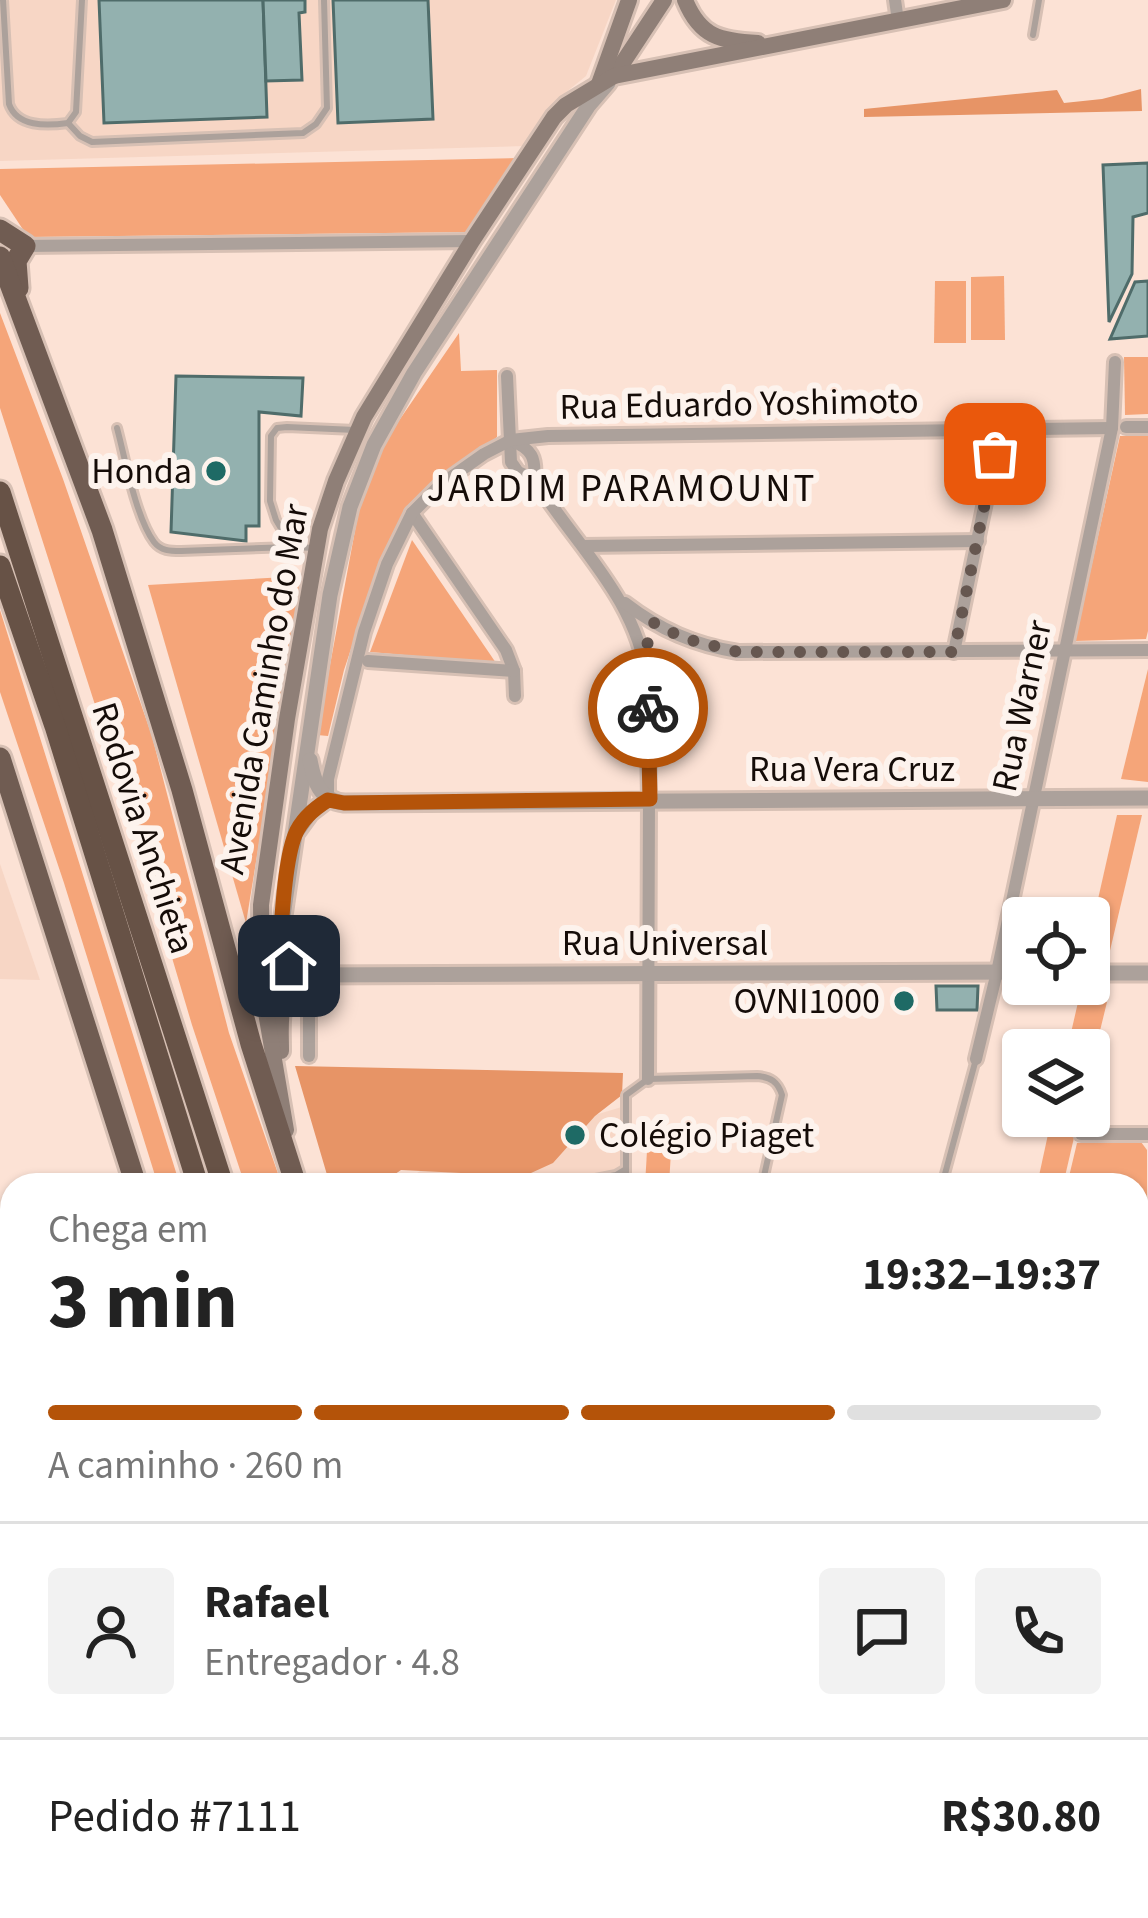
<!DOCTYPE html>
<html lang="pt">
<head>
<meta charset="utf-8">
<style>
  body { margin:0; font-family:"Source Sans 3",sans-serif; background:#f2f2f2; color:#222; height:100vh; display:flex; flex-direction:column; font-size:45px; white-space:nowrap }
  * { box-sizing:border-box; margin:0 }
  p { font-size:39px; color:#767676 }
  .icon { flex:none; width:66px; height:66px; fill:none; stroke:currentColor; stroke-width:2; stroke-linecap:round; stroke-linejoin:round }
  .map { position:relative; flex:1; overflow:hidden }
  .drawer { position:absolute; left:0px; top:1173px; width:1149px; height:747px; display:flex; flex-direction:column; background:#fff; border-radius:36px 36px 0 0; box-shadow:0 3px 9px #0004 }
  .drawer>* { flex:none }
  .controls { position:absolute; left:1002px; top:897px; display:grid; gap:24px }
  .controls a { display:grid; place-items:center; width:108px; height:108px; border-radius:12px; background:#fff; box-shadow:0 3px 9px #0004; font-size:60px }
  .pin { position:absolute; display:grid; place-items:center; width:102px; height:102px; color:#fff; margin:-51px; border-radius:24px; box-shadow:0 6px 18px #0006 }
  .courier { position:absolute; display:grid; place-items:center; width:120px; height:120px; margin:-60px; border:9px solid #b45309; border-radius:50%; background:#fff; color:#222; box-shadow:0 3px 15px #0007 }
  .summary em { font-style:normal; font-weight:700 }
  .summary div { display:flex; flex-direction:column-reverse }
  .summary { display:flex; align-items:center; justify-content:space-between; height:204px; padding:0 48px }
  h1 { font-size:78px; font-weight:700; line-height:90px }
  .bar { display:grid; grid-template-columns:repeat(4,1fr); gap:18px 12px; align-content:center; height:144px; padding:0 48px }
  .bar i { height:15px; border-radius:9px; background:#e0e0e0 }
  .bar .on { background:#b45309 }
  .bar p { grid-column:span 4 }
  .line { display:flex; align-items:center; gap:30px; padding:0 48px; border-top:3px solid #e0e0e0 }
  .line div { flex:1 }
  .round { display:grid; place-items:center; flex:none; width:126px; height:126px; border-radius:12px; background:#f2f2f2 }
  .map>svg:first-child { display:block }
</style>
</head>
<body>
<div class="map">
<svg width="1148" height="1918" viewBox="0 0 1148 1918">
  <rect width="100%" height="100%" fill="#fce2d5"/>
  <g fill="#f7d6c5">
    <polygon points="0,0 616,0 586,76 554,102 525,146 0,161"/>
    <polygon points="0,864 40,980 0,979"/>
    <polygon points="625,1106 624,1185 401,1185 428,1165"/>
    <polygon points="1137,1389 1148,1389 1148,1766 1137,1765"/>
    <rect x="0" y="1402" width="12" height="384"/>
    <polygon points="0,1799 12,1799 12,1908 309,1908 312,1918 0,1918"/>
  </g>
  <g fill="#f5a579">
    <polygon points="522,158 473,232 28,237 0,195 0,169"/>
    <polygon points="1004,276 1005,340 971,340 971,277"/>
    <polygon points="935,281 966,281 966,343 934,343"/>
    <polygon points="0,313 63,479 152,736 229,1033 282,1185 245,1185 192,1025 121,786 0,408"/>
    <polygon points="459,333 461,371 497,370 497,437 472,458 427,487 409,504 389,544 364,610 344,670 328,736 317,735 359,509 385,441"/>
    <polygon points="1124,357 1148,357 1148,414 1125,415"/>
    <polygon points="1120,436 1148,436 1148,631 1146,639 1075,641"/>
    <polygon points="412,540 496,663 370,652"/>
    <polygon points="303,576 246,923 148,585"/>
    <polygon points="0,610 180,1185 158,1185 64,883 0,692"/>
    <polygon points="1148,669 1148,782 1121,779"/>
    <polygon points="1117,815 1142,815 1108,959 1089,961 1089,939"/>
    <polygon points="1079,998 1107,1002 1089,1076 1089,1050 1067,1050"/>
    <polygon points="1052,1116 1079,1116 1063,1185 1037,1185"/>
    <polygon points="648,1134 672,1135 669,1185 645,1185"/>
    <polygon points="1141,1142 1147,1150 1147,1276 1137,1295 1137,1185 1067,1185 1077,1143"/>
  </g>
  <g fill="#e79466">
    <polygon points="1141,89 1142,111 864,117 864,109 1057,90 1064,103 1102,99"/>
    <polygon points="295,1066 623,1073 622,1095 595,1116 553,1163 531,1173 525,1185 475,1185 461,1173 401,1170 379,1185 330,1185"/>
    <polygon points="542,1908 684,1908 679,1918 545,1918"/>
  </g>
  <g fill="#93b1af" stroke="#4f6c6a" stroke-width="3">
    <polygon points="99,0 263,0 267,117 104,123"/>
    <polygon points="263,0 305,0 305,12 299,13 302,80 266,81"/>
    <polygon points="333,0 428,0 433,119 338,123"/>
    <polygon points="1148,163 1148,213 1133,217 1132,274 1109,322 1103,165"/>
    <polygon points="1148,281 1148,336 1110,339 1135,282"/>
    <polygon points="176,376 303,378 301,416 259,412 259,526 246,526 246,541 171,532"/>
    <polygon points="936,986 978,986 977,1010 937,1010"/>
    <rect x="1138" y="1402" width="10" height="35"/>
    <polygon points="1137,1495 1148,1495 1148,1549 1137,1548"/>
    <rect x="1137" y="1580" width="11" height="42"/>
    <rect x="1137" y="1661" width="11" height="44"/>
  </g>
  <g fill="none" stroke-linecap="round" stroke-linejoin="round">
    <g stroke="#d7c0b4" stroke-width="12">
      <g id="service">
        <path d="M3,0L9,104C17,127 46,126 68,123L76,112L82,0"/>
        <polyline points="1033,35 1039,0"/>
        <polyline points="68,123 80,136 92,142 303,133 316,124 327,108 324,0"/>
        <path d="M117,428C125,458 136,518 154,542C161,551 170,551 181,551L292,547"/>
        <polyline points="315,548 292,547 276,520 270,501 271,436 277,428 287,427 355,430"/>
        <polyline points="565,1185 616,1175 626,1169"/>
        <path d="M626,1185V1095L648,1079L757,1076C771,1077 778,1082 782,1095L762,1185"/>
        <polyline points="942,1185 976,1059"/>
        <polyline points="1137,1446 1148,1446"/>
        <polyline points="1137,1734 1148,1733"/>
        <polyline points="237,1908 237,1918"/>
        <polyline points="125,1918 125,1908"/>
      </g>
    </g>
    <g stroke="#d7c0b4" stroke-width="18">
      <g id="minor">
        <polyline points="895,0 898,21"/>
        <polyline points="25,246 472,241"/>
        <polyline points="507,376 511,462 518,472 534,479"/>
        <polyline points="1126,427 1148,427"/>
        <path d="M512,441C532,449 536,458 534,479C575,545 637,598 647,679L649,799L648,1079"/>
        <polyline points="412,513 506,650 514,671 515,696"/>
        <polyline points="583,546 978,541"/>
        <path d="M625,603C660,630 695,645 738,652L1148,650"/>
        <polyline points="954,652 995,454 994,429"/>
        <polyline points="368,661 514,671"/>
        <polyline points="328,798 328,779 364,632 387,564 412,513 440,485 484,454 511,440 548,436 1112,428"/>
        <polyline points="309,1056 309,975"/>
        <polyline points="976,1059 997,972 1112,428 1115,362"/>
        <polyline points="1081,1134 1148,1134"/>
        <polyline points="1137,1314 1148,1314"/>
      </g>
    </g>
    <g stroke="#d7c0b4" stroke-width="21">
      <g id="tertiary">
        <polyline points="608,83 589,105 414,373 374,445 350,507 330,595 282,923 283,956 289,966 306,975 1023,972"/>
        <path d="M310,760C314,781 319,800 344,803L1148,798"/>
        <polyline points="297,831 310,813 328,799"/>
        <polyline points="1089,973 1148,973"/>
      </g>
    </g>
    <g stroke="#d7c0b4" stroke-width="22">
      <g id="secondary">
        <path d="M685,0C700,37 720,41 758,43"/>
        <polyline points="614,76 664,0"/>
        <polyline points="599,84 629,0"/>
        <path d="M281,1051C281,1017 276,996 306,975"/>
        <polyline points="286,1130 262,989 261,905 287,719 320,529 336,481 364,417 472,241 554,117 566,105 614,76 1003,0"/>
      </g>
    </g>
    <g stroke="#d7c0b4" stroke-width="27">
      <g id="trunk">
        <polyline points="0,230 25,246 16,261 18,288"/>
        <polyline points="0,257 102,530 182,790 251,1044 296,1185"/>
        <polyline points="0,758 136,1185"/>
        <polyline points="364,1908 367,1918"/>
        <polyline points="523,1908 526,1918"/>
      </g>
    </g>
    <g stroke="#d7c0b4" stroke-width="27">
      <g id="motorway">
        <polyline points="0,492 223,1185"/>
        <polyline points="0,566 55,726 198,1185"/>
        <polyline points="425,1908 428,1918"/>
        <polyline points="452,1908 455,1918"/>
      </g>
    </g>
    <use href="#service" stroke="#aca19b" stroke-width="6"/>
    <use href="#minor" stroke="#aca19b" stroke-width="12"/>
    <use href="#tertiary" stroke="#aca19b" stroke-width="15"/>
    <use href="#secondary" stroke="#8f7f77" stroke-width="16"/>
    <use href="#trunk" stroke="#705c52" stroke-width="21"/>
    <use href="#motorway" stroke="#675246" stroke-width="21"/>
  </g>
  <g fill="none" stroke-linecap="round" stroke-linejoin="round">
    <path stroke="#665750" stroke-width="12" stroke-dasharray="0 21.6" d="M648,708C647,679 641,651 654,623L683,638L738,652H954L995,454"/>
    <path stroke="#b45309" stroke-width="15" d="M289,966L283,956L280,944C282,916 285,860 295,835C301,820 315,808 328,800L344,803L650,799L648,708"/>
  </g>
  <g fill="#1e6a65" stroke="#fdf3ed" stroke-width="4.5">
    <circle cx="216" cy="471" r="12"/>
    <circle cx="904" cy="1001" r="12"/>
    <circle cx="575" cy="1135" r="12"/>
  </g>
  <g text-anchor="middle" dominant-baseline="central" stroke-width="12" stroke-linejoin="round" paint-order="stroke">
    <g font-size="36" fill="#150c08" stroke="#fdf3ed">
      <text transform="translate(739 404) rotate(-1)">Rua Eduardo Yoshimoto</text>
      <text transform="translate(264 689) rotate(-80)">Avenida Caminho do Mar</text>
      <text transform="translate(1022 706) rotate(-78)">Rua Warner</text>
      <text x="852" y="769">Rua Vera Cruz</text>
      <text transform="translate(143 828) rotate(72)">Rodovia Anchieta</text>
      <text x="665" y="943">Rua Universal</text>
    </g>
    <g font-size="36" fill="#150c08" stroke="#fdf3ed" text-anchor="end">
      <text x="192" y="471">Honda</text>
      <text x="880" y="1001">OVNI1000</text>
      <text x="599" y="1135" text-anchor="start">Colégio Piaget</text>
    </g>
    <g font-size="39" letter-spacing="3" fill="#150c08" stroke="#fdf3ed">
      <text x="622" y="489">JARDIM PARAMOUNT</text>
    </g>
  </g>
</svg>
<div class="controls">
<a><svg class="icon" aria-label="locate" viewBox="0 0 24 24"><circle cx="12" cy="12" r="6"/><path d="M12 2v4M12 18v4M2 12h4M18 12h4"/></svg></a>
<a><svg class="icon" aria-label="layers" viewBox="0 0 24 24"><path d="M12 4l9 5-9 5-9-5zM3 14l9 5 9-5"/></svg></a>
</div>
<div class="pin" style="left:995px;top:454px;background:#ea580c"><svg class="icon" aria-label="bag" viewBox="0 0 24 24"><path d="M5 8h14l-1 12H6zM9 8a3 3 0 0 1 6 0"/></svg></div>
<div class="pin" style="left:289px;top:966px;background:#1f2937"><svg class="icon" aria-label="home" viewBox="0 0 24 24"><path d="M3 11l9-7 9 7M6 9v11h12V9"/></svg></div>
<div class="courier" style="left:648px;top:708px"><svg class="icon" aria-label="bike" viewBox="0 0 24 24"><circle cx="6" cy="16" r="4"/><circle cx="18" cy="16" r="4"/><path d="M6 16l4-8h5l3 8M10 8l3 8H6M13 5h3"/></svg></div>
<section class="drawer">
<div class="summary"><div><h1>3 min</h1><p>Chega em</p></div><em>19:32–19:37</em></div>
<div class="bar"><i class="on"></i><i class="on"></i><i class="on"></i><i></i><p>A caminho · 260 m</p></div>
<div class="line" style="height:216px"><a class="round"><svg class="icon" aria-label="person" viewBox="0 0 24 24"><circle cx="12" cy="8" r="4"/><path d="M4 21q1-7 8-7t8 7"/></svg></a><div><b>Rafael</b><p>Entregador · 4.8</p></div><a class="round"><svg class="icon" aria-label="chat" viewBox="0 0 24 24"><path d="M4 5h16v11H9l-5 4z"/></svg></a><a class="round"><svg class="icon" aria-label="phone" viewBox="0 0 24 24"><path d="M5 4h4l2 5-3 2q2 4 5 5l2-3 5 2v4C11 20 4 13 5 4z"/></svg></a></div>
<div class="line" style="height:156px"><div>Pedido #7111</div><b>R$30.80</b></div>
</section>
</div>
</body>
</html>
